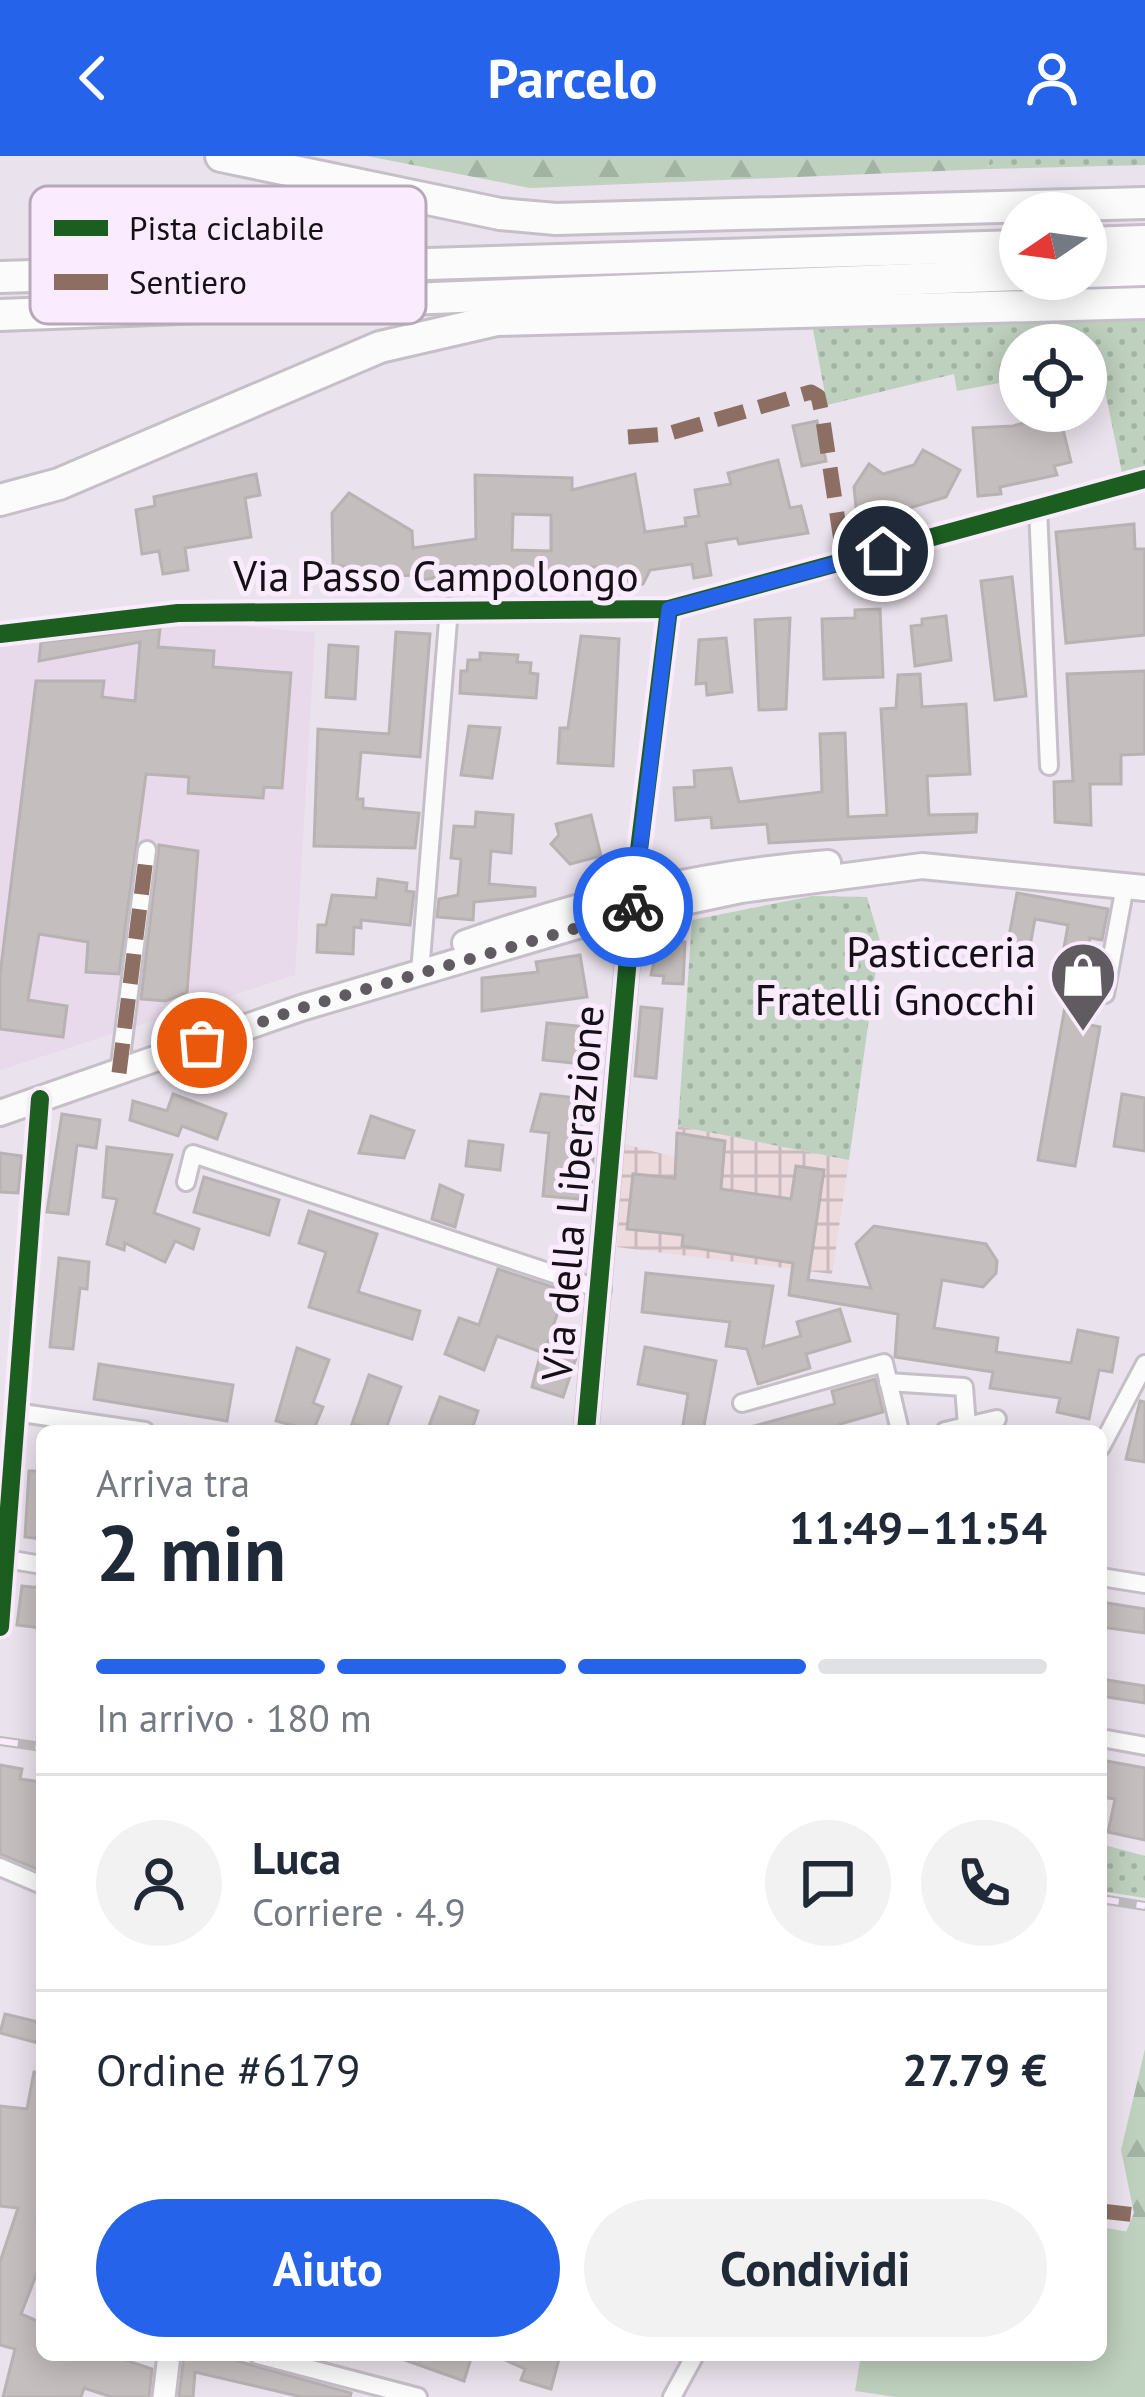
<!DOCTYPE html>
<html lang="it">
<head>
<meta charset="utf-8">
<style>
  body { margin:0; font-family:"PT Sans",sans-serif; background:#f2f2f3; color:#1f2937; height:100vh; display:flex; flex-direction:column; font-size:45px; white-space:nowrap }
  * { box-sizing:border-box; margin:0 }
  p { font-size:39px; color:#747a83 }
  .icon { flex:none; width:66px; height:66px; fill:none; stroke:currentColor; stroke-width:2; stroke-linecap:round; stroke-linejoin:round }
  .map { position:relative; flex:1; overflow:hidden }
  .drawer { position:absolute; left:36px; top:1269px; width:1071px; height:936px; display:flex; flex-direction:column; background:#fff; border-radius:18px; box-shadow:0 6px 30px #0003 }
  .drawer>* { flex:none }
  .needle { width:78px; rotate:257deg }
  .buttons { position:absolute; left:999px; top:36px; display:grid; gap:24px }
  .buttons a { display:grid; place-items:center; width:108px; height:108px; border-radius:50%; background:#fff; box-shadow:0 6px 30px #0003; font-size:60px }
  .pin { position:absolute; display:grid; place-items:center; width:102px; height:102px; color:#fff; margin:-51px; border:6px solid #fff; border-radius:50%; box-shadow:0 3px 12px #0007 }
  .courier { position:absolute; display:grid; place-items:center; width:120px; height:120px; margin:-60px; border:9px solid #2563eb; border-radius:50%; background:#fff; color:#222; box-shadow:0 3px 15px #0007 }
  .headline em { font-style:normal; font-weight:700 }
  .headline div { display:flex; flex-direction:column-reverse }
  .headline { display:flex; align-items:center; justify-content:space-between; height:204px; padding:0 60px }
  h1 { font-size:78px; font-weight:700; line-height:90px }
  .bar { display:grid; grid-template-columns:repeat(4,1fr); gap:18px 12px; align-content:center; height:144px; padding:0 60px }
  .bar i { height:15px; border-radius:9px; background:#e0e1e3 }
  .bar .current { background:#2563eb }
  .bar p { grid-column:span 4 }
  .line { display:flex; align-items:center; gap:30px; padding:0 60px; border-top:3px solid #e0e1e3 }
  .line div { flex:1 }
  .round { display:grid; place-items:center; flex:none; width:126px; height:126px; border-radius:63px; background:#f2f2f3 }
  .action { display:flex; gap:24px; margin-top:auto; padding:24px 60px }
  .action a { flex:1; height:138px; border-radius:72px; background:#2563eb; color:#fff; font-size:48px; font-weight:700; line-height:138px; text-align:center }
  .action a+a { background:#f2f2f3; color:#1f2937 }
  header { display:flex; justify-content:space-between; align-items:center; height:156px; padding:0 60px; background:#2563eb; color:#fff; font-size:54px; font-weight:700 }
  .map>svg:first-child { display:block }
</style>
</head>
<body>
<header><svg class="icon" aria-label="back" viewBox="0 0 24 24"><path d="M15 5l-7 7 7 7"/></svg>Parcelo<svg class="icon" aria-label="person" viewBox="0 0 24 24"><circle cx="12" cy="8" r="4"/><path d="M4 21q1-7 8-7t8 7"/></svg></header>
<div class="map">
<svg width="1145" height="2241" viewBox="0 0 1145 2241">
  <defs>
    <pattern id="industrial-grid" width="8" height="8" patternUnits="userSpaceOnUse" patternTransform="scale(3)"><rect width="8" height="8" fill="#ecdadd"/><path d="M0 4h8M4 0v8" fill="none" stroke="#cababd"/></pattern>
    <pattern id="green-dots" width="8" height="8" patternUnits="userSpaceOnUse" patternTransform="scale(3)"><rect width="8" height="8" fill="#bed0be"/><path d="M2 2h.1M6 6h.1" fill="none" stroke="#a2b2a3" stroke-width="1.8" stroke-linecap="round"/></pattern>
    <pattern id="forest-firs" width="22" height="20" patternUnits="userSpaceOnUse" patternTransform="scale(3)"><rect width="22" height="20" fill="#bed0be"/><path d="M5 1l3.5 6h-7zM16 11l3.5 6h-7z" fill="#a2b2a3"/></pattern>
  </defs>
  <rect width="100%" height="100%" fill="#eae2ec"/>
  <polygon fill="#e8d9eb" points="161,462 315,477 295,819 0,914 0,481"/>
  <polygon fill="url(#industrial-grid)" points="678,970 849,1004 832,1118 617,1091 624,988 675,1001"/>
  <g fill="url(#green-dots)">
    <polygon points="990,0 1145,0 1145,9 988,13"/>
    <polygon points="1145,160 1145,311 1122,317 1097,197 1086,200 1086,189 1020,189 1020,223 957,235 954,218 827,249 812,168"/>
    <polygon points="813,740 867,741 880,785 849,1004 678,970 692,764"/>
    <polygon points="1101,1688 1145,1700 1145,1742 1101,1735"/>
  </g>
  <g fill="url(#forest-firs)">
    <polygon points="367,0 990,0 988,13 530,32"/>
    <polygon points="1145,1893 1145,2079 1126,2076 1134,2057 1121,1994"/>
  </g>
  <polygon fill="#bed0be" points="1101,2071 1145,2079 1145,2241 896,2241 855,2235 861,2199 1101,2199"/>
  <g fill="#c5bebf" stroke="#b8b2b3" stroke-width="3" fill-rule="evenodd">
    <polygon points="1059,257 1071,306 1054,310 1057,319 1000,331 1001,338 978,340 973,272 1013,270"/>
    <polygon points="817,265 826,305 802,310 793,270"/>
    <polygon points="923,294 960,314 946,341 876,362 856,351 854,331 869,308 883,318 914,309"/>
    <path d="M778,304L790,352L801,350L808,377L739,388L737,382L706,387L711,419L694,422L692,408L650,414L643,428L614,434L612,411H581V421L482,419V415L420,424L419,419L348,422L349,411L333,409L332,357L349,337L412,375L413,392L476,383L475,319L572,322V334L635,318L645,376L686,370L685,362L699,360L695,334L731,328L728,317ZM513,358L551,359V395L512,394Z"/>
    <polygon points="256,318 260,339 245,342 251,381 185,392 188,414 163,418 159,395 142,398 136,354 155,350 154,341"/>
    <polygon points="1134,368 1135,393 1145,393 1145,479 1066,487 1056,376"/>
    <polygon points="1012,421 1026,540 995,544 981,425"/>
    <polygon points="880,453 883,521 824,523 822,463 855,462 855,454"/>
    <polygon points="946,460 951,504 915,510 911,470 922,469 922,463"/>
    <polygon points="790,462 786,553 759,554 755,464"/>
    <polygon points="160,472 158,491 214,495 213,511 291,517 282,632 264,631 263,642 188,637 189,621 146,618 119,818 86,816 88,786 39,778 28,844 67,850 63,881 0,873 0,819 36,525 104,525 102,541 135,545 140,486 39,505 41,486"/>
    <polygon points="396,476 430,478 420,601 361,596 357,643 363,643 363,652 419,657 415,692 314,690 318,573 389,578"/>
    <polygon points="581,480 619,483 613,610 558,607 560,572 568,572"/>
    <polygon points="726,482 732,536 707,539 706,527 696,528 699,484"/>
    <polygon points="329,489 358,491 355,543 326,541"/>
    <polygon points="480,497 518,499 517,506 531,507 530,517 538,518 536,542 460,537 461,515 467,515 468,504 480,504"/>
    <polygon points="1145,515 1145,598 1121,599 1121,628 1090,628 1091,669 1055,666 1054,626 1073,625 1067,518"/>
    <polygon points="920,518 922,551 966,548 970,618 927,620 929,659 977,658 976,676 769,687 767,668 712,672 711,661 676,664 674,632 695,631 694,615 731,612 739,646 822,636 820,578 845,577 848,661 887,659 881,553 896,552 898,519"/>
    <polygon points="469,570 500,572 492,622 461,619"/>
    <polygon points="476,656 513,659 511,697 491,695 489,728 535,732 535,740 474,746 473,764 437,761 439,743 458,739 461,703 451,702 454,670 475,671"/>
    <polygon points="591,659 601,700 570,708 551,688 559,679 556,668"/>
    <polygon points="159,689 198,695 187,836 166,845 141,843"/>
    <polygon points="378,723 407,727 406,735 414,736 410,769 361,764 361,772 354,771 353,798 317,796 318,769 326,769 332,739 376,742"/>
    <polygon points="1017,737 1108,753 1102,784 1090,782 1079,836 1057,831 1068,769 1035,763 1028,801 1006,797"/>
    <polygon points="659,784 685,786 683,828 663,827 664,820 651,819"/>
    <polygon points="580,799 587,841 482,855 482,822 538,816 536,806"/>
    <polygon points="1066,845 1093,851 1090,869 1100,871 1075,1010 1038,1004"/>
    <polygon points="641,851 662,853 656,922 635,920"/>
    <polygon points="547,867 588,871 584,908 543,904"/>
    <polygon points="173,938 226,958 217,983 182,970 178,980 130,964 133,945 167,955"/>
    <polygon points="541,938 586,943 580,1002 593,1003 590,1044 543,1040 549,977 531,975"/>
    <polygon points="1122,938 1145,942 1145,995 1114,990"/>
    <polygon points="62,958 100,964 96,992 77,989 68,1058 47,1056"/>
    <polygon points="371,960 414,975 404,1002 359,997"/>
    <polygon points="677,977 725,985 721,1033 791,1043 796,1010 824,1014 808,1124 871,1132 856,1088 874,1070 986,1088 997,1105 996,1117 983,1131 942,1124 934,1172 998,1182 996,1196 1071,1207 1078,1174 1118,1182 1112,1216 1099,1214 1089,1263 1057,1256 1060,1242 990,1232 993,1216 895,1201 898,1158 789,1139 793,1107 682,1090 683,1079 627,1073 633,1018 675,1022"/>
    <polygon points="469,985 503,989 500,1014 466,1010"/>
    <polygon points="107,991 172,999 154,1057 199,1073 193,1093 175,1085 165,1106 125,1087 124,1094 107,1088 117,1043 103,1041"/>
    <polygon points="0,997 22,1000 18,1037 0,1036"/>
    <polygon points="204,1021 279,1044 269,1079 194,1056"/>
    <polygon points="440,1029 463,1039 455,1071 432,1063"/>
    <polygon points="309,1055 377,1078 358,1136 420,1155 412,1183 309,1151 326,1096 299,1087"/>
    <polygon points="59,1102 89,1106 87,1133 80,1132 73,1193 50,1191"/>
    <polygon points="498,1113 565,1135 547,1188 578,1196 563,1241 532,1231 541,1196 497,1180 484,1214 445,1198 459,1162 479,1169"/>
    <polygon points="646,1117 773,1130 763,1191 801,1180 797,1166 840,1153 850,1185 806,1198 810,1212 758,1228 747,1193 726,1190 730,1166 642,1156"/>
    <polygon points="645,1191 716,1205 703,1275 682,1275 688,1238 638,1228"/>
    <polygon points="297,1192 329,1204 313,1247 323,1251 313,1275 276,1265"/>
    <polygon points="99,1208 233,1229 227,1265 94,1243"/>
    <polygon points="369,1219 401,1231 385,1275 352,1268"/>
    <polygon points="875,1223 883,1256 840,1268 842,1275 755,1275 754,1270 835,1248 832,1235"/>
    <polygon points="440,1241 478,1255 473,1270 427,1275"/>
    <polygon points="1140,1245 1145,1246 1145,1306 1126,1303"/>
    <polygon points="29,1315 42,1315 42,1383 25,1381"/>
    <polygon points="22,1430 42,1432 42,1472 17,1469"/>
    <polygon points="1101,1446 1145,1453 1145,1477 1101,1471"/>
    <polygon points="1101,1523 1145,1530 1145,1547 1101,1540"/>
    <polygon points="1101,1604 1145,1612 1145,1684 1108,1676 1115,1643 1101,1641"/>
    <polygon points="0,1609 22,1613 20,1623 42,1626 42,1715 0,1698"/>
    <polygon points="5,1858 42,1867 42,1888 0,1877"/>
    <polygon points="34,1916 42,1917 37,2069 42,2070 42,2104 21,2158 42,2167 42,2199 110,2199 152,2213 149,2241 112,2241 84,2232 81,2241 3,2241 15,2193 0,2189 0,2106 18,2052 0,2050 0,1950 27,1953"/>
    <polygon points="184,2199 216,2199 351,2237 350,2241 302,2241 195,2216 193,2241 179,2241"/>
    <polygon points="391,2199 472,2199 464,2225"/>
    <polygon points="494,2199 560,2199 551,2233 521,2224 525,2213"/>
  </g>
  <g fill="none" stroke-linecap="round" stroke-linejoin="round">
    <g stroke="#c5bfc7" stroke-width="22">
      <g id="minor">
        <polyline points="1038,352 1049,610"/>
        <polyline points="0,478 178,457 669,453 1145,323"/>
        <polyline points="634,734 669,453"/>
        <polyline points="420,817 449,452"/>
        <polyline points="1105,838 1125,730"/>
        <polyline points="119,917 147,694"/>
        <polyline points="186,1026 193,998 602,1134"/>
        <polyline points="888,1226 964,1231 967,1270"/>
        <polyline points="742,1247 884,1207 900,1275"/>
        <polyline points="15,1256 145,1275"/>
        <polyline points="945,1275 997,1263"/>
        <polyline points="1101,1291 1145,1208"/>
        <polyline points="6,1403 42,1409"/>
        <polyline points="1101,1421 1145,1428"/>
        <polyline points="0,1471 40,943"/>
        <polyline points="1101,1582 1145,1590"/>
        <polyline points="0,1711 42,1729"/>
        <polyline points="258,2199 418,2241"/>
        <polyline points="672,2241 695,2199"/>
      </g>
    </g>
    <g stroke="#c5bfc7" stroke-width="27">
      <g id="tertiary">
        <polyline points="586,1275 633,744"/>
        <polyline points="164,2241 169,2199"/>
      </g>
    </g>
    <g stroke="#c5bfc7" stroke-width="30">
      <g id="secondary">
        <path d="M465,787C585,745 701,717 828,707"/>
        <polyline points="0,957 301,852 594,765 741,734 922,710 1145,732"/>
      </g>
    </g>
    <g stroke="#c5bfc7" stroke-width="36">
      <g id="motorway">
        <polyline points="221,0 500,58 556,63 1145,47"/>
        <polyline points="1086,87 1145,85"/>
        <polyline points="1086,116 1145,114"/>
        <polyline points="0,121 1020,90"/>
        <polyline points="0,159 1020,119"/>
        <polyline points="0,344 59,328 380,191 497,164 1145,147"/>
      </g>
    </g>
    <use href="#minor" stroke="#fcfbfc" stroke-width="16"/>
    <use href="#tertiary" stroke="#fcfbfc" stroke-width="21"/>
    <use href="#secondary" stroke="#fcfbfc" stroke-width="24"/>
    <use href="#motorway" stroke="#fcfbfc" stroke-width="30"/>
    <g stroke="#bebcbe" stroke-width="10">
      <g id="rail">
        <polyline points="0,1585 42,1591"/>
        <polyline points="1101,1743 1145,1750"/>
      </g>
    </g>
    <use href="#rail" stroke="#fbebfe" stroke-width="6" stroke-dasharray="18" stroke-linecap="butt"/>
    <g stroke="#8d6e63" stroke-width="15" stroke-dasharray="30 15" stroke-linecap="butt">
      <polyline points="628,281 667,278 811,236 818,240 822,258 844,405"/>
      <polyline points="119,917 147,694"/>
      <polyline points="1101,2055 1145,2060"/>
    </g>
    <g stroke="#fbebfe" stroke-width="26">
      <g id="cycleway">
        <polyline points="0,478 178,457 669,453 1145,323"/>
        <polyline points="586,1275 634,734 669,453"/>
        <polyline points="0,1471 40,943"/>
      </g>
    </g>
    <use href="#cycleway" stroke="#1b5e20" stroke-width="18"/>
  </g>
  <g fill="none" stroke-linecap="round" stroke-linejoin="round">
    <polyline stroke="#605a61" stroke-width="12" stroke-dasharray="0 21.6" points="202,887 301,852 632,756 633,751"/>
    <polyline stroke="#2563eb" stroke-width="15" points="633,751 669,453 883,395"/>
  </g>
  <defs>
    <g id="shop-pin" transform="scale(3.45)"><path d="M0 17L-7.5 6A9.5 9.5 0 1 1 7.5 6Z" fill="#605a61" stroke="#fbebfe"/><path d="M-5-2.5h2.3a2.7 3.5 0 0 1 5.4 0H5L5.5 6h-11ZM-1.5-2.5h3a1.5 2.3 0 0 0-3 0Z" fill="#fff"/></g>
  </defs>
  <g fill-rule="evenodd">
    <use href="#shop-pin" x="1083" y="819"/>
  </g>
  <g text-anchor="middle" dominant-baseline="central" stroke-width="10" stroke-linejoin="round" paint-order="stroke">
    <g font-size="42" fill="#151016" stroke="#fbebfe">
      <text x="436" y="419">Via Passo Campolongo</text>
      <text transform="translate(572 1037) rotate(-85)">Via della Liberazione</text>
    </g>
    <g font-size="42" fill="#151016" stroke="#fbebfe" text-anchor="end">
      <text x="1036" y="795">Pasticceria<tspan x="1036" dy="48">Fratelli Gnocchi</tspan></text>
    </g>
  </g>
  <rect x="30" y="30" width="396" height="138" rx="18" fill="#fbebfe" stroke="#b6a9b8" stroke-width="3"/>
  <rect x="54" y="64" width="54" height="16" fill="#1b5e20"/>
  <rect x="54" y="118" width="54" height="16" fill="#8d6e63"/>
  <g font-size="33" fill="#151016">
    <text x="129" y="84">Pista ciclabile</text>
    <text x="129" y="138">Sentiero</text>
  </g>
</svg>
<div class="buttons">
<a><svg class="needle" viewBox="-14 -14 28 28"><path d="M0-13l5 13h-10z" fill="#e53935"/><path d="M0 13l5-13h-10z" fill="#747a83"/></svg></a>
<a><svg class="icon" aria-label="locate" viewBox="0 0 24 24"><circle cx="12" cy="12" r="6"/><path d="M12 2v4M12 18v4M2 12h4M18 12h4"/></svg></a>
</div>
<div class="pin" style="left:202px;top:887px;background:#ea580c"><svg class="icon" aria-label="bag" viewBox="0 0 24 24"><path d="M5 8h14l-1 12H6zM9 8a3 3 0 0 1 6 0"/></svg></div>
<div class="pin" style="left:883px;top:395px;background:#1f2937"><svg class="icon" aria-label="home" viewBox="0 0 24 24"><path d="M3 11l9-7 9 7M6 9v11h12V9"/></svg></div>
<div class="courier" style="left:633px;top:751px"><svg class="icon" aria-label="bike" viewBox="0 0 24 24"><circle cx="6" cy="16" r="4"/><circle cx="18" cy="16" r="4"/><path d="M6 16l4-8h5l3 8M10 8l3 8H6M13 5h3"/></svg></div>
<section class="drawer">
<div class="headline"><div><h1>2 min</h1><p>Arriva tra</p></div><em>11:49–11:54</em></div>
<div class="bar"><i class="current"></i><i class="current"></i><i class="current"></i><i></i><p>In arrivo · 180 m</p></div>
<div class="line" style="height:216px"><a class="round"><svg class="icon" aria-label="person" viewBox="0 0 24 24"><circle cx="12" cy="8" r="4"/><path d="M4 21q1-7 8-7t8 7"/></svg></a><div><b>Luca</b><p>Corriere · 4.9</p></div><a class="round"><svg class="icon" aria-label="chat" viewBox="0 0 24 24"><path d="M4 5h16v11H9l-5 4z"/></svg></a><a class="round"><svg class="icon" aria-label="phone" viewBox="0 0 24 24"><path d="M5 4h4l2 5-3 2q2 4 5 5l2-3 5 2v4C11 20 4 13 5 4z"/></svg></a></div>
<div class="line" style="height:156px"><div>Ordine #6179</div><b>27.79 €</b></div>
<div class="action"><a>Aiuto</a><a>Condividi</a></div>
</section>
</div>
</body>
</html>
